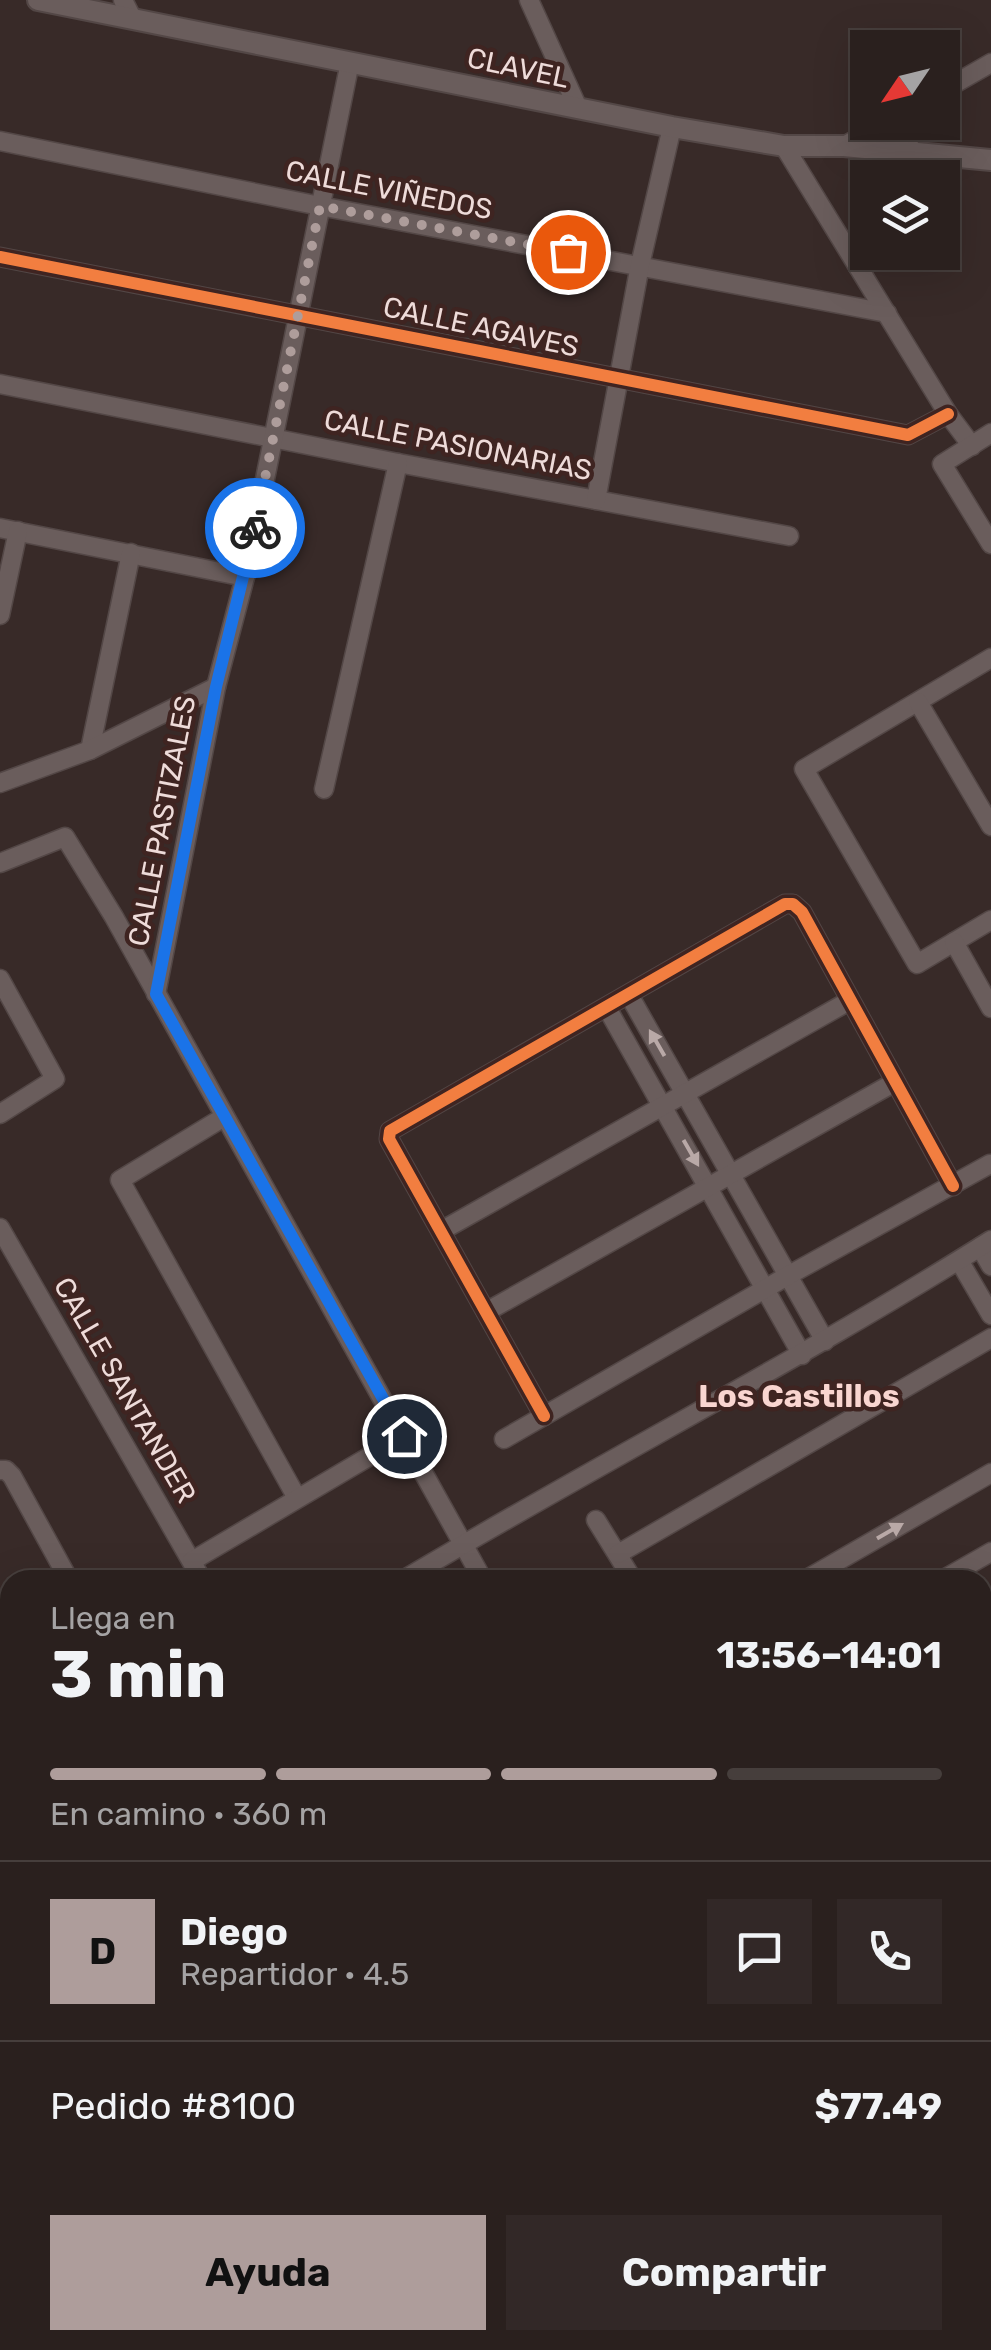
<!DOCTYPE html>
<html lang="es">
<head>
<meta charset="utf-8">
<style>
  body { margin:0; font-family:Rubik,sans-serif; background:#322827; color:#f1f3f6; height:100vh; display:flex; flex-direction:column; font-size:38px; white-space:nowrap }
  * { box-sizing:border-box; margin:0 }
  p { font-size:32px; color:#a5a3a4 }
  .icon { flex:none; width:55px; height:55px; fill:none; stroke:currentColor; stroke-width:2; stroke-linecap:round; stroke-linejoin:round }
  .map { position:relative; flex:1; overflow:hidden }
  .sheet { position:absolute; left:0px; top:1570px; width:992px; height:780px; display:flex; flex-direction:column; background:#2a201e; border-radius:30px 30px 0 0; box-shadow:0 10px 40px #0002,0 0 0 2px #463e3c }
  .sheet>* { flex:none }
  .needle { width:65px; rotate:235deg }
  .buttons { position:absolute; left:850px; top:30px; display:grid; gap:20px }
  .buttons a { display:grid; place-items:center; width:110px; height:110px; border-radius:0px; background:#2a201e; box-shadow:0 10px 40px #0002,0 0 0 2px #463e3c; font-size:50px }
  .pin { position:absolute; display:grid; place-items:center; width:85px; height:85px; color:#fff; margin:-42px; border:5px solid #fff; border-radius:50%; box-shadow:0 2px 10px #0007 }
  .courier { position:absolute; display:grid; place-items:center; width:100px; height:100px; margin:-50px; border:8px solid #1a73e8; border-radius:50%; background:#fff; color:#222; box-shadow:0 2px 12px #0007 }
  .headline em { font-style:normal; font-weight:700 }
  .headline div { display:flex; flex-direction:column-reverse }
  .headline { display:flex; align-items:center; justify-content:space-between; height:170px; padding:0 50px }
  h1 { font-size:65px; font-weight:700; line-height:75px }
  .bar { display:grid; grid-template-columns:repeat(4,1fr); gap:15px 10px; align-content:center; height:120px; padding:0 50px }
  .bar i { height:12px; border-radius:8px; background:#463e3c }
  .bar .on { background:#ae9d9b }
  .bar p { grid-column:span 4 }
  .line { display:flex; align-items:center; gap:25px; padding:0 50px; border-top:2px solid #463e3c }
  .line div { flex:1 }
  .round { display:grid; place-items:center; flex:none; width:105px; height:105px; border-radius:0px; background:#322827 }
  .primary-button { display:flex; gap:20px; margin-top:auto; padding:20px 50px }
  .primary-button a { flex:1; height:115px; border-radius:0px; background:#ae9d9b; color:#111; font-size:40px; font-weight:700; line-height:115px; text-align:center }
  .primary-button a+a { background:#322827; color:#f1f3f6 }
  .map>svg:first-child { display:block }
</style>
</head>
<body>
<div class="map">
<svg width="991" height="2350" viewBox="0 0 991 2350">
  <rect width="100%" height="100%" fill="#382a28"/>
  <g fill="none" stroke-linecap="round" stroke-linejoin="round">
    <g stroke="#534746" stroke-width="21">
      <g id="minor">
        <polyline points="123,0 132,18"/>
        <polyline points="529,0 578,108"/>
        <polyline points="942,91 991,63"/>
        <polyline points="901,122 912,153"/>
        <polyline points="0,141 320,206 887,313"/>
        <polyline points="784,146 948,414 972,446"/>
        <polyline points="844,146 886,122"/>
        <polyline points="0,257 908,435 948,414"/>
        <polyline points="0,384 398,463 789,536"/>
        <polyline points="991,433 942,464 991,544"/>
        <polyline points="596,500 640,265 672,127"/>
        <polyline points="0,528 245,577"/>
        <polyline points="0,615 18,531"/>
        <polyline points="991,658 804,769 917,964 991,920"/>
        <polyline points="918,702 991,826"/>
        <polyline points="90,750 131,553"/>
        <polyline points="0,783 90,750 216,687"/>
        <polyline points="324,789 398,463"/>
        <polyline points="0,863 65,837 114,917 483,1580"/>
        <polyline points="954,942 991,1008"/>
        <polyline points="0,979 55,1079 0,1114"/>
        <polyline points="156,994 216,687 245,577 350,62"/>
        <polyline points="629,995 825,1341"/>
        <polyline points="607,1008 802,1355"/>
        <polyline points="224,1117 120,1180 297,1498"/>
        <polyline points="0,1228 202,1580"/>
        <polyline points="441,1231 849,1001"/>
        <polyline points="980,1247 991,1266"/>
        <polyline points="960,1262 991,1315"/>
        <polyline points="486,1312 895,1082"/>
        <polyline points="544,1416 389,1139 390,1131 785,904 793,904 802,912 953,1186"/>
        <polyline points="504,1439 789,1275 990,1164"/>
        <polyline points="0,1470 6,1470 12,1476 69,1580"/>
        <polyline points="596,1520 633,1580"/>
        <polyline points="618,1554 991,1338"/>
        <polyline points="192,1561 404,1436"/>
        <path d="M403,1580C597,1464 799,1361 991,1240"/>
        <polyline points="805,1580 991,1473"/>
        <polyline points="942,1580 991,1552"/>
        <polyline points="0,1681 10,1699"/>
        <polyline points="982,1706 991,1701"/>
        <polyline points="0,1735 10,1753"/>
        <polyline points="0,1809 10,1804"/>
        <polyline points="982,1840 991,1836"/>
        <polyline points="0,1955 10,1973"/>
        <polyline points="982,1983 991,1978"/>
        <polyline points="982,2076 991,2071"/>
        <polyline points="982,2212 991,2228"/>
        <polyline points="210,2340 216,2350"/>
        <polyline points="337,2340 343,2350 360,2340"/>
        <polyline points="470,2340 475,2350"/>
        <polyline points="505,2340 511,2350"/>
        <polyline points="636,2340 641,2350"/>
        <polyline points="672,2350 689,2340"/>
      </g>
    </g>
    <g stroke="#534746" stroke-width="24">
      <g id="tertiary">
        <polyline points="38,0 672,127 784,146 844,146 991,160"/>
        <polyline points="982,2300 991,2295"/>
        <polyline points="898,2350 915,2340"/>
      </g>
    </g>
    <use href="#minor" stroke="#6a5d5c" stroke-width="18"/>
    <use href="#tertiary" stroke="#6a5d5c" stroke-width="20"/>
    <g stroke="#3f2421" stroke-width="19">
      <g id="cycleway">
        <polyline points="0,257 908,435 948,414"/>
        <polyline points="544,1416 389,1139 390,1131 785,904 793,904 802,912 953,1186"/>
      </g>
    </g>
    <use href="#cycleway" stroke="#f27e40" stroke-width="12"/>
  </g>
  <defs><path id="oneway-solid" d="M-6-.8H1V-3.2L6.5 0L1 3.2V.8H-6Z" transform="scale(2.5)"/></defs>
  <g fill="#b9a9a7">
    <use href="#oneway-solid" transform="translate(657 1043) rotate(-120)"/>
    <use href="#oneway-solid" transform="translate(691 1153) rotate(60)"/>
    <use href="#oneway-solid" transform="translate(890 1531) rotate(-30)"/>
  </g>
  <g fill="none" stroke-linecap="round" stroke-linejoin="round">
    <polyline stroke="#ae9d9b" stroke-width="10" stroke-dasharray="0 18" points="255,528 320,206 568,252"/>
    <polyline stroke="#1a73e8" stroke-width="12" points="255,528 216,687 156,994 404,1436"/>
  </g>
  <g text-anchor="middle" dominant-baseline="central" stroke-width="9" stroke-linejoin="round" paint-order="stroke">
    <g font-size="28" fill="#eedbd9" stroke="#3f2421">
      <text transform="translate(518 68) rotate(12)">CLAVEL</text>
      <text transform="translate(389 190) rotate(11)">CALLE VIÑEDOS</text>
      <text transform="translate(481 327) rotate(12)">CALLE AGAVES</text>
      <text transform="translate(458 445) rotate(11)">CALLE PASIONARIAS</text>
      <text transform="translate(162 821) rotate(-79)">CALLE PASTIZALES</text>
      <text transform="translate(125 1390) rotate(60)">CALLE SANTANDER</text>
    </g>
    <g font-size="32" font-weight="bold" fill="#f9d5d0" stroke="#3f2421">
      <text x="799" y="1396">Los Castillos</text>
    </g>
  </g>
</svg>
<div class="buttons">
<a><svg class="needle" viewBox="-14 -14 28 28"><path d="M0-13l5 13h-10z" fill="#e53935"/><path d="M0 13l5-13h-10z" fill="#a5a3a4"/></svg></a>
<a><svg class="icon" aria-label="layers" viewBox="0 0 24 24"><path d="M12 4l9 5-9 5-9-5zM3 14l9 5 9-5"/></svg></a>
</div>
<div class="pin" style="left:568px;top:252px;background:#ea580c"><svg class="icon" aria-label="bag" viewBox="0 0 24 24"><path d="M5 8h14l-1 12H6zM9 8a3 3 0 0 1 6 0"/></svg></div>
<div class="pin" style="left:404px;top:1436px;background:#1f2937"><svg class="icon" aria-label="home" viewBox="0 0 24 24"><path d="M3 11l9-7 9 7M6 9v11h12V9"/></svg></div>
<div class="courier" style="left:255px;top:528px"><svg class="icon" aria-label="bike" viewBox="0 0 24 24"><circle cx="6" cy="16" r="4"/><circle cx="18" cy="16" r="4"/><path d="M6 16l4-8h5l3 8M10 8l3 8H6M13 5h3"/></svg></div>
<section class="sheet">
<div class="headline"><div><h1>3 min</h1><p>Llega en</p></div><em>13:56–14:01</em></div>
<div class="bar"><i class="on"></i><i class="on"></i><i class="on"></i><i></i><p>En camino · 360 m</p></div>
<div class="line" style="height:180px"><b class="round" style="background:#ae9d9b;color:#111">D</b><div><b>Diego</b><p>Repartidor · 4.5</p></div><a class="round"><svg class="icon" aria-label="chat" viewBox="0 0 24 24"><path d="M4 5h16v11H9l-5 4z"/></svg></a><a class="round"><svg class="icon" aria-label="phone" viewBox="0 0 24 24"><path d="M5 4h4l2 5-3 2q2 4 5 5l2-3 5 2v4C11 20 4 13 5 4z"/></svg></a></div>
<div class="line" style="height:130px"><div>Pedido #8100</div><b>$77.49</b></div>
<div class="primary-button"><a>Ayuda</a><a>Compartir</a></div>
</section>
</div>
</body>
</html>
